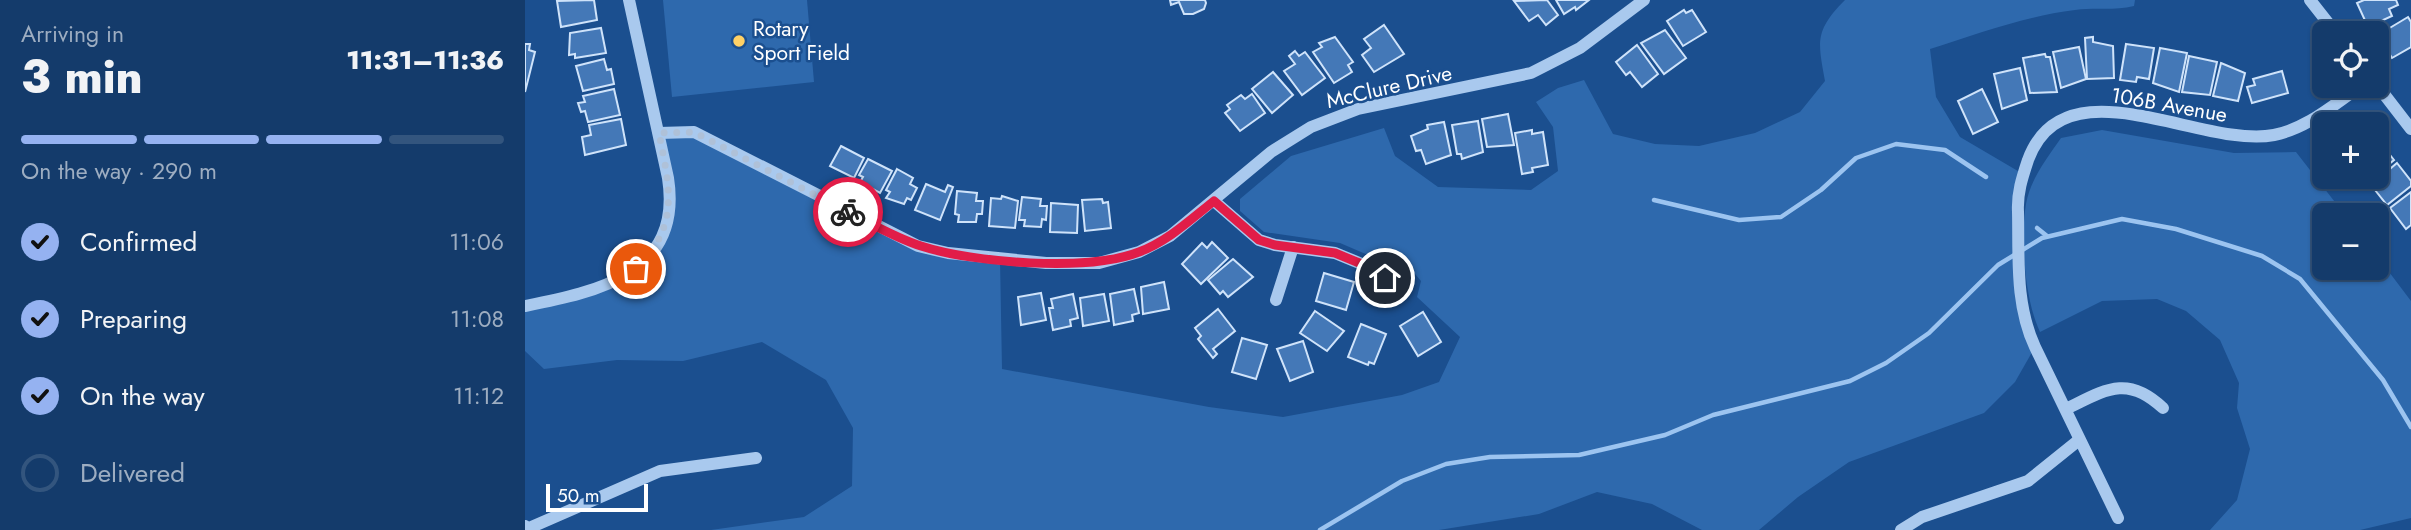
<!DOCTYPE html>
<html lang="en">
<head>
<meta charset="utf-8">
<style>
  body { margin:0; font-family:Jost,sans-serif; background:#214673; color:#f1f3f6; height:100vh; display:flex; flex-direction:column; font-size:26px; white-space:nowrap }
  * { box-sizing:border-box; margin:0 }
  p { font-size:23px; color:#9dadc1 }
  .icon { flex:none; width:38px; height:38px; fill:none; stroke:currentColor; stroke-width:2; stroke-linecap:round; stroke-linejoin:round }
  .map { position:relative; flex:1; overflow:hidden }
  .drawer { display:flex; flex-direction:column; background:#143b6b; width:525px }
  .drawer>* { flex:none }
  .controls { position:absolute; left:1787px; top:21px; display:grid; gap:14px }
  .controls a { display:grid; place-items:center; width:77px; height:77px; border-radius:10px; background:#143b6b; box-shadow:0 2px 5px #0004,0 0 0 2px #33557e; font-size:35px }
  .scale { position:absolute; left:21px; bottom:18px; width:102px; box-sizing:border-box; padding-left:7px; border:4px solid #fff; border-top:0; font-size:19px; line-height:24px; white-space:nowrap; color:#fff; -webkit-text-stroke:5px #1b4f8f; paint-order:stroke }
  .pin { position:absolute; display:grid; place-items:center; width:60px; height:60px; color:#fff; margin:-30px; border:4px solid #fff; border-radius:50%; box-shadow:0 2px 7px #0007 }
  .courier { position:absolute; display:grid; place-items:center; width:70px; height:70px; margin:-35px; border:5px solid #e11d48; border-radius:50%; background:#fff; color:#222; box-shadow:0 2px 9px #0007 }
  .overview em { font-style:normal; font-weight:800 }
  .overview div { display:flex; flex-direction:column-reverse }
  .overview { display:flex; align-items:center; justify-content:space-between; height:119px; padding:0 21px }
  h1 { font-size:46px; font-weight:800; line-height:52px }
  .bar { display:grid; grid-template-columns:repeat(4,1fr); gap:10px 7px; align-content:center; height:84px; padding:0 21px }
  .bar i { height:9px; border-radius:5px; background:#33557e }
  .bar .selected { background:#95b2f1 }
  .bar p { grid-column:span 4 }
  ol { padding:0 21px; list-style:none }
  li { display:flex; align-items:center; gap:21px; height:77px }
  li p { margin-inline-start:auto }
  li .icon { padding:7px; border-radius:50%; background:#95b2f1; color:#111; stroke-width:4 }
  li:last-child { color:#9dadc1 }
  li i { width:38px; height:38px; border:4px solid #33557e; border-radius:50% }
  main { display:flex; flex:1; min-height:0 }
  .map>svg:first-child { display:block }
</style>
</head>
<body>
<main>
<section class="drawer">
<div class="overview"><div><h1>3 min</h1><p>Arriving in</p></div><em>11:31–11:36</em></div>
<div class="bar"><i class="selected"></i><i class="selected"></i><i class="selected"></i><i></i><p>On the way · 290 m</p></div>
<ol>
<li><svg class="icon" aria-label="check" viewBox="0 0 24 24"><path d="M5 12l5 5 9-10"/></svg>Confirmed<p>11:06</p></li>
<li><svg class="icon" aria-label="check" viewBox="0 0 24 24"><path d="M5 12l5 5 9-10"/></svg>Preparing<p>11:08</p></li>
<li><svg class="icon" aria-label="check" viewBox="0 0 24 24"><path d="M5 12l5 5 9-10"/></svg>On the way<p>11:12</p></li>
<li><i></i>Delivered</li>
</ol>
</section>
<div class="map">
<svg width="1886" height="530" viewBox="0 0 1886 530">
  <rect width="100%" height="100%" fill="#1b4f8f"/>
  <g fill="#2e69ad">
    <polygon points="138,0 282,0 289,82 147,97"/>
    <path d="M1320,0H1610L1609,6C1589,11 1571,7 1550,10C1500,16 1452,34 1405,49L1411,97L1435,137L1498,174L1492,252L1510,347L1490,382L1459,413L1324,462L1273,497L1234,530H1177L1127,504L1072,492L1014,514L914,530H186L279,517L327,486L328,428L301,380L237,342L158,361L92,360L19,369L0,351V306L101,277L142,222L134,133L162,130L381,241L475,259L477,369L684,407L758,417L877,395L914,382L935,337L892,297L896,281L884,267L857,261L815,243L739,232L715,211V199L766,156L859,128L870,156L913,187L1006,190L1033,171L1028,127L1011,102L1033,88L1059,80L1088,134L1130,144L1174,146L1230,133L1275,112L1300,81C1293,42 1289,31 1320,0Z"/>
    <path d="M1577,130L1709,153L1771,152L1820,215H1799V268H1852V256L1886,301V518L1835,530H1685L1712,500L1725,449L1712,408L1714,383L1695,340L1661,311L1632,299L1577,301L1515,332C1500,301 1495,239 1501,204C1505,180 1522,158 1536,138Z"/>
  </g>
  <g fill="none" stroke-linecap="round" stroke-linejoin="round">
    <g stroke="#9cc4f0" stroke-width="4.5">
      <polyline points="1129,200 1214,220 1256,217 1296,190 1331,158 1371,144 1420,150 1461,177"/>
      <polyline points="1512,228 1522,236"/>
      <polyline points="795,530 877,481 921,464 965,457 1054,455 1140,435 1188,415 1325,381 1361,363 1404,333 1473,265 1517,238 1597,219 1651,229 1737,256 1775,279 1858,380 1886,427"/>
    </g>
  </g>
  <g fill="#4478b7" stroke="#cfe3fa" stroke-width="2">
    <polygon points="69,0 72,20 36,27 32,1"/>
    <polygon points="645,0 680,0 681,3 679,9 668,14 659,14 654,2 646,5"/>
    <polygon points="1022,0 1033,15 1021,25 1013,15 1004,21 989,1"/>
    <polygon points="1031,0 1064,0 1051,10 1050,7 1039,14"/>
    <polygon points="1839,0 1871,0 1873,5 1864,9 1867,16 1843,27 1832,3"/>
    <polygon points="1159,10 1161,13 1167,10 1181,32 1158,46 1142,21"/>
    <polygon points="1883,17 1886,22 1886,47 1867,58 1853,35"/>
    <polygon points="859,25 879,54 849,72 837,55 846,48 839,39"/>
    <polygon points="76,28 81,53 50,58 50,54 44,55 45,33"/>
    <polygon points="1140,30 1161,58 1139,74 1116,43"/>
    <polygon points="810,37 828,62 823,65 827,72 809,83 788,52 797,47 794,43"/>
    <polygon points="1568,37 1568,42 1588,46 1589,78 1562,79 1560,38"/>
    <polygon points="0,44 5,44 4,50 10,52 0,92"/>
    <polygon points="1601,44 1629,48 1624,79 1612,77 1611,82 1595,80"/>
    <polygon points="1112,45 1133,74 1117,87 1105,72 1101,75 1091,62"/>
    <polygon points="1554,47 1561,79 1536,88 1528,52"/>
    <polygon points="1635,48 1662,53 1654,92 1628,83"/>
    <polygon points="770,51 774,56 780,52 800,78 777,95 759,71 770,64 764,56"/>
    <polygon points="1520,54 1521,57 1525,57 1532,92 1505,93 1498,58"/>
    <polygon points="1664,56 1692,62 1685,95 1657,92"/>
    <polygon points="79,59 82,70 86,69 89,84 58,91 51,66"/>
    <polygon points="1696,63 1720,73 1713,101 1688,96"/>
    <polygon points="1495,68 1502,100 1477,109 1469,74"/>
    <polygon points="1757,71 1763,93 1727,103 1722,87 1730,85 1728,79"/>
    <polygon points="748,72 768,95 747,113 727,89"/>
    <polygon points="89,89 95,115 63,122 60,111 56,112 53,103 60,102 58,96"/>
    <polygon points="1457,89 1473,122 1448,134 1433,101"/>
    <polygon points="727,94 740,113 715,131 700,113 705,109 702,105 716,95 720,99"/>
    <polygon points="983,114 989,145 962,147 957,119"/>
    <polygon points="96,119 101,145 60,155 57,137 66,135 64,125"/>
    <polygon points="953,121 958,152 937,159 936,154 932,154 927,125"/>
    <polygon points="919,122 926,155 901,164 896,150 891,151 886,136 903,129 902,125"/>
    <polygon points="1007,130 1007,134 1018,132 1023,165 1007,168 1008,172 997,174 990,133"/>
    <polygon points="1854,141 1869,160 1852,174 1852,143"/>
    <polygon points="316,146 339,158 329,178 305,166"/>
    <polygon points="343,159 367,171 355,193 335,182 338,177 334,175"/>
    <polygon points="1872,163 1886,181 1886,186 1862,205 1846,185"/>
    <polygon points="372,169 388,178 385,184 392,188 386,200 382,198 379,204 361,198 365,192 361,190"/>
    <polygon points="401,184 420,192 423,185 428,187 415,220 390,210"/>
    <polygon points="432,191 452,193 451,201 458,201 457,214 452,214 451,222 433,222 434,215 430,214"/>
    <polygon points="1886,192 1886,225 1881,229 1865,208"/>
    <polygon points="477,196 493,201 490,228 464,226 466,198 476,199"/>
    <polygon points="497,197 516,199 515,206 522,206 521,220 517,219 516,227 499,226 500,220 494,220"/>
    <polygon points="577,199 578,203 583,202 586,228 560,231 557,200"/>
    <polygon points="526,203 553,205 552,233 525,232"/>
    <polygon points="687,242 703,258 676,284 657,264 677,243 682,248"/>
    <polygon points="708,259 728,277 703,297 698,291 695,294 683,280"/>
    <polygon points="799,273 829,282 821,310 791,301"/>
    <polygon points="639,282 644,309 618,314 616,287"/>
    <polygon points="609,289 614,313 607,315 608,321 589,325 585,294"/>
    <polygon points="516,293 521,320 496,325 493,297"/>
    <polygon points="548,294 553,318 545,320 546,326 528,330 524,308 528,308 526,299"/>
    <polygon points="579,294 584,321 558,326 555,298"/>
    <polygon points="693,309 710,331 688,349 692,354 688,358 673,339 676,336 670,328"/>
    <polygon points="790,311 819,331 802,351 775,333"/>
    <polygon points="898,312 916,342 893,356 875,326"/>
    <polygon points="836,324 861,334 849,364 844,362 843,365 823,357"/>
    <polygon points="717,338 742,345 731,379 707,372"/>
    <polygon points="778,341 788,372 765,381 752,349"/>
  </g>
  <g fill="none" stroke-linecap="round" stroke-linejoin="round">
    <g stroke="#a9c9ee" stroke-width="12">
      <polyline points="1785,0 1811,33"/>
      <polyline points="1852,85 1886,129"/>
      <polyline points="134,133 169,132 393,246 423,253 521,263 574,263 614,252 645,236 746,152 786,127 833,109 1006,73 1055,48 1119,0"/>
      <polyline points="689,201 734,240 750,245 810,253 844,267 860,278"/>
      <polyline points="751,300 768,247"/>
      <path d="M0,306C72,292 158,274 143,178L104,0"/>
      <path d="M1541,409C1580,390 1602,374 1638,408"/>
      <path d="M1593,518L1510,347C1490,304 1494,257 1493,212C1492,193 1497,178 1503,160C1540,60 1676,149 1749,135C1783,128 1808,105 1836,86"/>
      <polyline points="0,526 2,529 135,471 231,458"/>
      <polyline points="1376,530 1397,517 1503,481 1554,440"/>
    </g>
  </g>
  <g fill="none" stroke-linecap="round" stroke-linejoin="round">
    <path stroke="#afc1d8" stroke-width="7" stroke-dasharray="0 12.6" d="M111,269C155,225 145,189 134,133L169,132L323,212"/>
    <path stroke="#e11d48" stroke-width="9" d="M323,212C347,224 371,238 396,246C448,263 563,272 614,252C643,241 665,220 689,201L734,240L750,245L810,253L844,267L860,278"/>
  </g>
  <circle fill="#ffd166" stroke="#1b4f8f" stroke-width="2.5" cx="214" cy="41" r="7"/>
  <g text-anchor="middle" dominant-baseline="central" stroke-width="5" stroke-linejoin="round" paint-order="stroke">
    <g font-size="21" fill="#fff" stroke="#1b4f8f" text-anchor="start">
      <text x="228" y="29">Rotary<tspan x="228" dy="24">Sport Field</tspan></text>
    </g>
    <g font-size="21" fill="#fff" stroke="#1b4f8f">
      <text transform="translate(864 87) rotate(-13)">McClure Drive</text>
      <text transform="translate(1644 105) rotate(10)">106B Avenue</text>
    </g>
  </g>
</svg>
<div class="controls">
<a><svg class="icon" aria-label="locate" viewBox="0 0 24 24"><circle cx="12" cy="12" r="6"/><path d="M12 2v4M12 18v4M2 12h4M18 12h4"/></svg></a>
<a>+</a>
<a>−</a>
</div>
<div class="scale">50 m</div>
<div class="pin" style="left:111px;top:269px;background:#ea580c"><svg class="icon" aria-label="bag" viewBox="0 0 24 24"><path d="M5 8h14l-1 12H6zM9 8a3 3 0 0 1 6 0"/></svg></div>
<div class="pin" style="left:860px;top:278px;background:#1f2937"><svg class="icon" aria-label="home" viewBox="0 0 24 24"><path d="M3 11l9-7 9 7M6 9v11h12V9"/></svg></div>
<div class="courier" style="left:323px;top:212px"><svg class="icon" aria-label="bike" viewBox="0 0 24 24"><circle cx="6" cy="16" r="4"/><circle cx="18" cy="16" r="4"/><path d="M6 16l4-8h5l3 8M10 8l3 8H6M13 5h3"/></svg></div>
</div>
</main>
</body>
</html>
